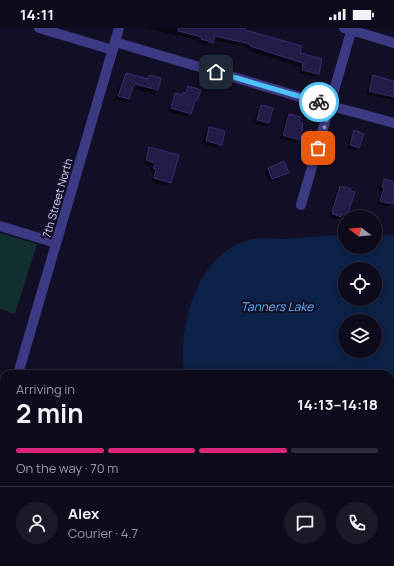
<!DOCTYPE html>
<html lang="en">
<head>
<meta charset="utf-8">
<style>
  body { margin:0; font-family:Manrope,sans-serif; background:#1c1929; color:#f1f3f6; height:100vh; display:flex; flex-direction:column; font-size:15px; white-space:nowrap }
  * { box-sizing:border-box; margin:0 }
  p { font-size:13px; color:#9b9ba3 }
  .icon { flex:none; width:22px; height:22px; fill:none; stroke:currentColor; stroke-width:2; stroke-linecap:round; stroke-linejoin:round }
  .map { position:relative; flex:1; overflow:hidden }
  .panel { position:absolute; left:0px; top:342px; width:394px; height:196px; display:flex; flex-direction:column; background:#0e0b1c; border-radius:12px 12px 0 0; box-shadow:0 2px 10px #0003,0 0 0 1px #2e2b3b }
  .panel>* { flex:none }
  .needle { width:26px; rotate:286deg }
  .controls { position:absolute; left:338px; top:182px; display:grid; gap:8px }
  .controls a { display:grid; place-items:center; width:44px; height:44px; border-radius:50%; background:#0e0b1c; box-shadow:0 2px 10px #0003,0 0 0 1px #2e2b3b; font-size:20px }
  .pin { position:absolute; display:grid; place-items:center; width:34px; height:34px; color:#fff; margin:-17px; border-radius:8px; box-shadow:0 2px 6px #0006 }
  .courier { position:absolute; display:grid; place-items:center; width:40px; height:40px; margin:-20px; border:3px solid #4fc3f7; border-radius:50%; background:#fff; color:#222; box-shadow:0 1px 5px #0007 }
  .head em { font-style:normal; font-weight:700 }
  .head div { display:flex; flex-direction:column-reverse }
  .head { display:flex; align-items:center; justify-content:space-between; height:68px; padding:0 16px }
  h1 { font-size:26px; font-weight:700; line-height:30px }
  .bar { display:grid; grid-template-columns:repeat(4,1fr); gap:6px 4px; align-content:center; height:48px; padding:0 16px }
  .bar i { height:5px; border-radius:3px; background:#2e2b3b }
  .bar .current { background:#db2777 }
  .bar p { grid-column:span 4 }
  .line { display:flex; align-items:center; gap:10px; padding:0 16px; border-top:1px solid #2e2b3b }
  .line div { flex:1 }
  .round { display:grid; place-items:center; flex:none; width:42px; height:42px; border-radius:21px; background:#1c1929 }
  .status { display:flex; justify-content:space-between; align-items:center; height:28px; padding:0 20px; background:#0e0b1c; direction:ltr }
  .status svg { height:11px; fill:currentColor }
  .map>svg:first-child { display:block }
</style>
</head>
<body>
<div class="status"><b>14:11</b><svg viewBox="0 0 49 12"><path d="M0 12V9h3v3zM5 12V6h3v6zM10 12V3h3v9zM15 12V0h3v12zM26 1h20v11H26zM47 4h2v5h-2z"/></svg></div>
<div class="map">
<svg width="394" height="538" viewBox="0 0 394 538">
  <rect width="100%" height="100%" fill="#130f26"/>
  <polygon fill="#12302f" points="0,205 37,216 15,286 0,281"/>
  <path fill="#0c2248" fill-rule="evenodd" d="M334,207H345V219H375V207H394V477L390,476V346H184C178,299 196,225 249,212C259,209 272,211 283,211C300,210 317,208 334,207ZM345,241H375V271H345ZM345,293H375V323H345Z"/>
  <g fill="#0007">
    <polygon points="147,0 239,0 298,26 318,45 314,49 299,45 300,39 247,22 248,19 213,12 208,18 198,15 199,13"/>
    <polygon points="126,46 146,52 149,48 160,51 157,62 153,66 132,60 128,71 125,74 115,72 122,50"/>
    <polygon points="374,48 387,52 389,50 394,51 394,73 366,66 370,52"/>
    <polygon points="188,59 197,73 193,77 190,85 187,89 168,84 172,70 176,66 180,67"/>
    <polygon points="261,78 268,94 265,98 254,96 257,82"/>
    <polygon points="289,87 298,95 299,112 295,115 280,111 285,90"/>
    <polygon points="209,100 221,116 217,120 202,116 205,104"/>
    <polygon points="355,104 358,119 355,123 347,120 351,107"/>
    <polygon points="150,120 170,155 166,158 151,154 153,145 150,144 152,138 143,136 146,124"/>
    <polygon points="284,134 288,144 284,148 269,154 265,144 268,141"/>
    <polygon points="384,152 387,153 388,152 394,153 394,168 392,176 388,179 377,176 381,163 379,163 380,156"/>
    <polygon points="340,159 347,188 343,191 338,190 336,192 329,190 329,188 337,162"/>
  </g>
  <g fill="#241b47" stroke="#3b2d73">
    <polygon points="178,0 245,0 245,2 302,18 300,25 322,31 319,46 302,42 303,35 250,18 250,16 215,8 213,15 201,11 202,9 178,3"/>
    <polygon points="126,45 148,51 149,47 161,50 158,62 135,56 134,59 133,58 129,71 118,68"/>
    <polygon points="373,47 394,53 394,69 369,63"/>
    <polygon points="188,58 201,62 197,73 195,73 191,86 171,80 175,65 182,67 183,64 186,65"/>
    <polygon points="261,77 273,80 269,95 257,92"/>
    <polygon points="289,86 301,89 299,94 303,95 302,100 303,100 300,112 283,107"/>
    <polygon points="209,99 225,103 222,117 206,113"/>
    <polygon points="354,102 364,106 359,120 350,117"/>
    <polygon points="149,119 179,127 171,155 154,150 156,141 153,140 155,135 146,132"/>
    <polygon points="284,133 289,145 272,151 268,140"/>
    <polygon points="384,151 394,154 394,171 393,176 380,173 384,160 382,159"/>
    <polygon points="340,158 351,161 350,163 355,164 347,188 341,186 341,189 333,186 332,184"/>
  </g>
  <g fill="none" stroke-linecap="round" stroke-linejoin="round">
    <g stroke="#3d3a85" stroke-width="10">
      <polyline points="39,0 113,22"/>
      <polyline points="344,0 394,15"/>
      <polyline points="115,14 331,78 394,95"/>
      <polyline points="301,177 352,0"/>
      <polyline points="0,198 56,215"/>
      <polyline points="18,346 119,0"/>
      <polyline points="0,406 4,392"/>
      <polyline points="0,474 4,475"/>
      <polyline points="211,534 225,538"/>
    </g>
  </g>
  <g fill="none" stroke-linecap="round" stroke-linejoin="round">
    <polyline stroke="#948fb3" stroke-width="4" stroke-dasharray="0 7.2" points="318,120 331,78 319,74"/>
    <polyline stroke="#4fc3f7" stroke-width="5" points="216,44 319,74"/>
  </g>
  <g text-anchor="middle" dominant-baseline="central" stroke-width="4" stroke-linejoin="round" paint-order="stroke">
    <g font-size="11" fill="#d9d4ff" stroke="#130f26">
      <text transform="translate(57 170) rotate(-74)">7th Street North</text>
    </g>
    <g font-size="12" font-style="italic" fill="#62b6ff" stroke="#130f26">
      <text x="277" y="278">Tanners Lake</text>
    </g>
  </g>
</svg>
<div class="controls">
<a><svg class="needle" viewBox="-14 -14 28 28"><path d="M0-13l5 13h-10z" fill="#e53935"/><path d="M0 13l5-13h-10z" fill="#9b9ba3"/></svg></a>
<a><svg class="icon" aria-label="locate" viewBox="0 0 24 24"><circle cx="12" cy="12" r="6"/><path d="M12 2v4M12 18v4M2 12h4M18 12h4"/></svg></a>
<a><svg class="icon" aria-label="layers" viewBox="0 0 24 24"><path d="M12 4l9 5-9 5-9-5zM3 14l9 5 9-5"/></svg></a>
</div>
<div class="pin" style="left:318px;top:120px;background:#ea580c"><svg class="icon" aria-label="bag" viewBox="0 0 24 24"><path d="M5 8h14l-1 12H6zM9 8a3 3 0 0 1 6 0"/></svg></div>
<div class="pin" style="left:216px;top:44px;background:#1f2937"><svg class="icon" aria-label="home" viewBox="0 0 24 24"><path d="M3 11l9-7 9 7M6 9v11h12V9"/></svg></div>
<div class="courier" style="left:319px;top:74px"><svg class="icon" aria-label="bike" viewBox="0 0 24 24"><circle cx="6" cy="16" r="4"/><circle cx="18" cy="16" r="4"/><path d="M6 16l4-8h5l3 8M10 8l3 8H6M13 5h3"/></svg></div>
<section class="panel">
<div class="head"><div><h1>2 min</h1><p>Arriving in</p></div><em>14:13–14:18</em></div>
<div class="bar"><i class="current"></i><i class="current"></i><i class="current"></i><i></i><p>On the way · 70 m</p></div>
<div class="line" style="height:72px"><a class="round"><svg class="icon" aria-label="person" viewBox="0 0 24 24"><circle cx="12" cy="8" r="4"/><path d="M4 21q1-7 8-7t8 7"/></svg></a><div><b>Alex</b><p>Courier · 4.7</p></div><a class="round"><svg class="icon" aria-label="chat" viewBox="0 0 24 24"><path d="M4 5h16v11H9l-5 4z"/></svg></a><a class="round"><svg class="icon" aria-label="phone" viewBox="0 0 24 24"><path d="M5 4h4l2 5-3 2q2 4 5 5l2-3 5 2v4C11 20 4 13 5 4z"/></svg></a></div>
</section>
</div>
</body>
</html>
